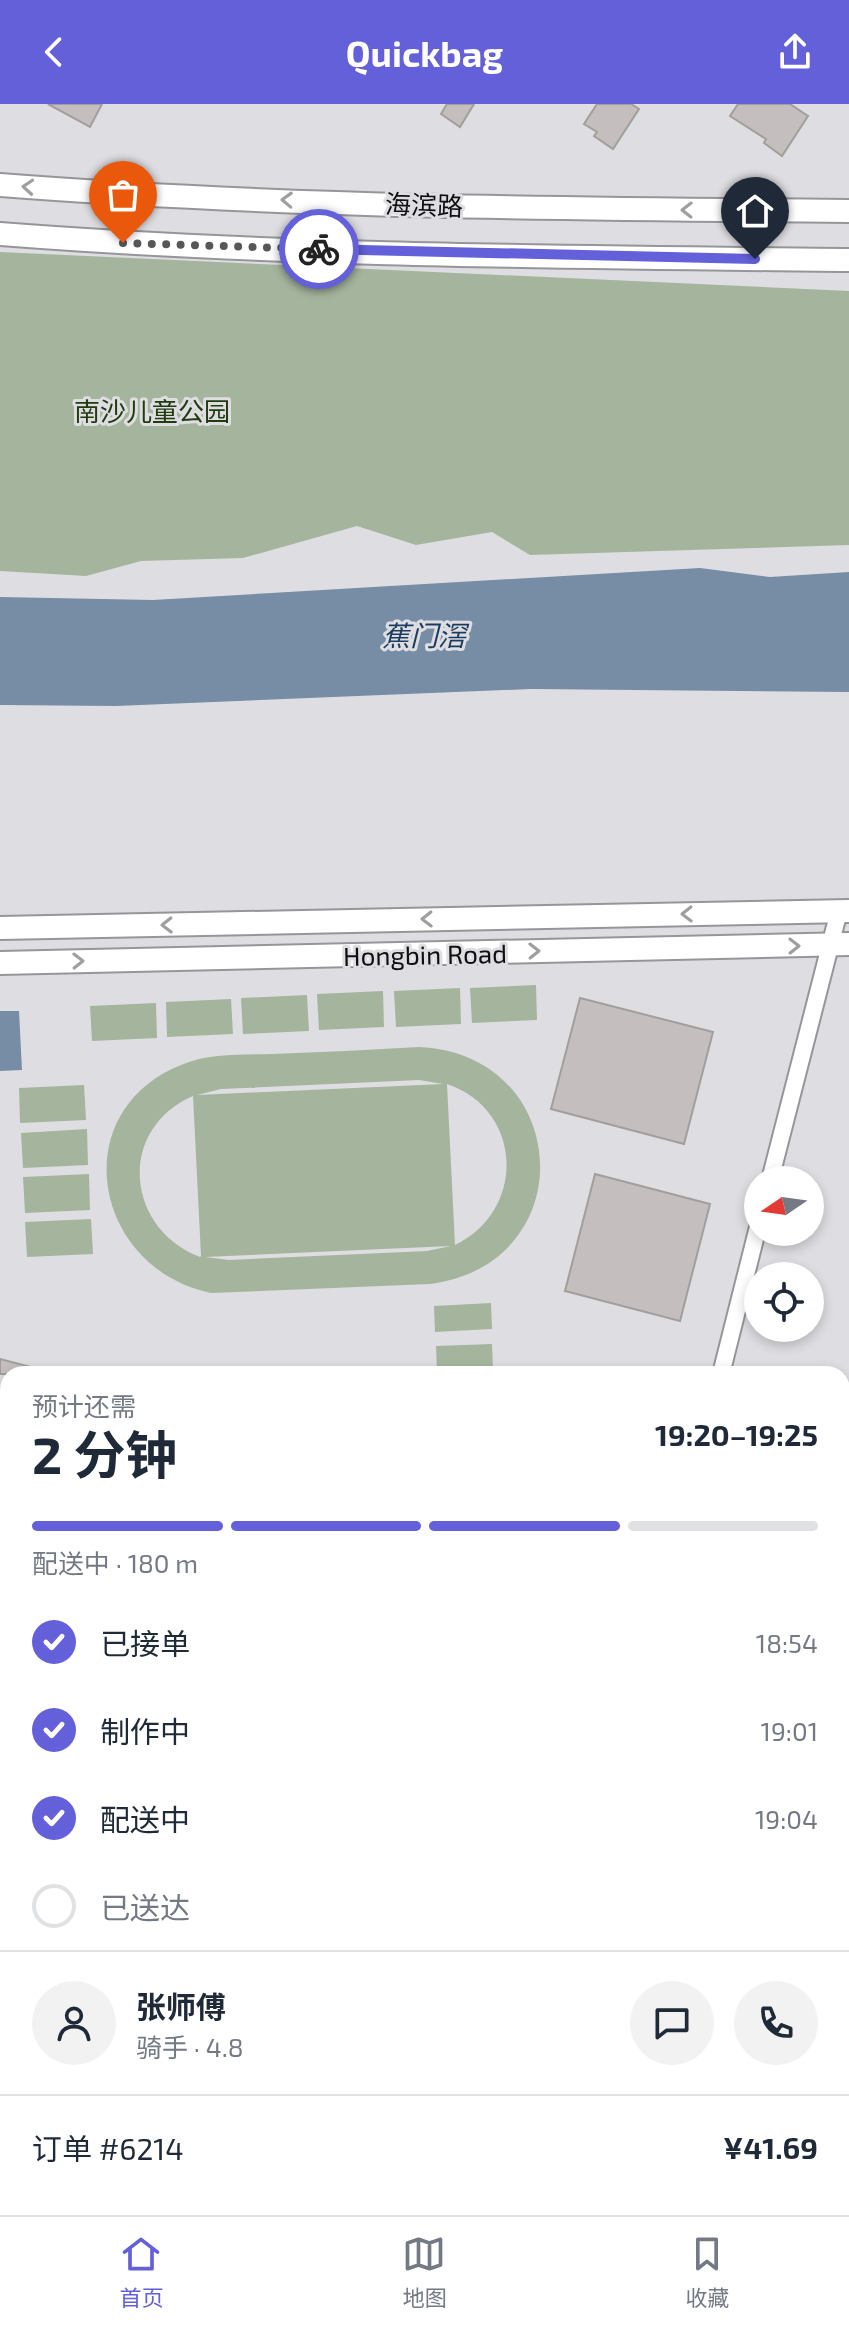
<!DOCTYPE html>
<html lang="zh">
<head>
<meta charset="utf-8">
<style>
  body { margin:0; font-family:"Exo 2","Noto Sans SC",sans-serif; background:#f2f2f3; color:#1f2937; height:100vh; display:flex; flex-direction:column; font-size:30px; white-space:nowrap }
  * { box-sizing:border-box; margin:0 }
  p { font-size:26px; color:#747a83 }
  .icon { flex:none; width:44px; height:44px; fill:none; stroke:currentColor; stroke-width:2; stroke-linecap:round; stroke-linejoin:round }
  .map { position:relative; flex:1; overflow:hidden }
  .details { position:absolute; left:0px; top:1262px; width:850px; height:850px; display:flex; flex-direction:column; background:#fff; border-radius:24px 24px 0 0; box-shadow:0 4px 12px #0003 }
  .details>* { flex:none }
  .needle { width:52px; rotate:257deg }
  .tools { position:absolute; left:744px; top:1062px; display:grid; gap:16px }
  .tools a { display:grid; place-items:center; width:80px; height:80px; border-radius:50%; background:#fff; box-shadow:0 4px 12px #0003; font-size:40px }
  .pin { position:absolute; display:grid; place-items:center; width:68px; height:68px; color:#fff; margin:-82px -34px; border-radius:50% 50% 50% 0; rotate:-45deg; box-shadow:0 0 8px #0007 }
  .pin .icon { rotate:45deg }
  .courier { position:absolute; display:grid; place-items:center; width:80px; height:80px; margin:-40px; border:6px solid #6360d9; border-radius:50%; background:#fff; color:#222; box-shadow:0 2px 10px #0007 }
  .head em { font-style:normal; font-weight:700 }
  .head div { display:flex; flex-direction:column-reverse }
  .head { display:flex; align-items:center; justify-content:space-between; height:136px; padding:0 32px }
  h1 { font-size:52px; font-weight:700; line-height:60px }
  .bar { display:grid; grid-template-columns:repeat(4,1fr); gap:12px 8px; align-content:center; height:96px; padding:0 32px }
  .bar i { height:10px; border-radius:6px; background:#e0e1e3 }
  .bar .active { background:#6360d9 }
  .bar p { grid-column:span 4 }
  .line { display:flex; align-items:center; gap:20px; padding:0 32px; border-top:2px solid #e0e1e3 }
  .line div { flex:1 }
  .round { display:grid; place-items:center; flex:none; width:84px; height:84px; border-radius:42px; background:#f2f2f3 }
  ol { padding:0 32px; list-style:none }
  li { display:flex; align-items:center; gap:24px; height:88px }
  li p { margin-inline-start:auto }
  li .icon { padding:8px; border-radius:50%; background:#6360d9; color:#fff; stroke-width:4 }
  li:last-child { color:#747a83 }
  li i { width:44px; height:44px; border:4px solid #e0e1e3; border-radius:50% }
  header { display:flex; justify-content:space-between; align-items:center; height:104px; padding:0 32px; background:#6360d9; color:#fff; font-size:36px; font-weight:700 }
  .dock { display:flex; justify-content:space-around; align-items:center; height:112px; border-top:2px solid #e0e1e3; background:#fff; font-size:22px; color:#747a83 }
  .dock a { display:grid; justify-items:center; gap:4px }
  .dock .active { color:#6360d9 }
  .map>svg:first-child { display:block }
</style>
</head>
<body>
<header><svg class="icon" aria-label="back" viewBox="0 0 24 24"><path d="M15 5l-7 7 7 7"/></svg>Quickbag<svg class="icon" aria-label="share" viewBox="0 0 24 24"><path d="M12 15V3M7 8l5-5 5 5M5 13v7h14v-7"/></svg></header>
<div class="map">
<svg width="849" height="2111" viewBox="0 0 849 2111">
  <rect width="100%" height="100%" fill="#dedee2"/>
  <g fill="#a5b59d" fill-rule="evenodd">
    <polygon points="0,148 849,187 849,441 530,451 492,428 416,441 357,422 243,454 141,457 86,472 0,467"/>
    <polygon points="536,881 537,916 472,919 470,884"/>
    <polygon points="460,884 461,920 396,923 394,887"/>
    <polygon points="383,887 384,923 319,926 317,890"/>
    <polygon points="307,891 309,927 243,930 241,894"/>
    <polygon points="231,895 233,930 167,933 166,898"/>
    <polygon points="156,899 157,934 92,937 90,902"/>
    <path d="M419,943C573,950 584,1160 430,1180L211,1189C92,1164 65,1007 181,961C209,949 242,951 272,950C321,948 370,946 419,943ZM419,976L443,980L197,991L221,985ZM447,980C524,1006 526,1107 455,1141ZM193,992L201,1152L200,1153C125,1124 117,1025 193,992ZM451,1142L427,1147L229,1156L205,1153Z"/>
    <polygon points="84,981 86,1016 20,1019 19,984"/>
    <polygon points="87,1025 88,1061 23,1064 21,1029"/>
    <polygon points="89,1070 90,1106 25,1109 23,1073"/>
    <polygon points="91,1115 93,1150 27,1153 25,1118"/>
    <polygon points="491,1199 492,1225 435,1228 434,1202"/>
    <polygon points="492,1240 493,1266 437,1268 436,1242"/>
  </g>
  <g fill="#778ca5">
    <polygon points="700,464 770,473 849,468 849,588 531,585 116,602 0,601 0,493 153,496"/>
    <polygon points="0,907 19,907 22,966 0,967"/>
    <polygon points="0,1429 8,1432 8,1463 0,1460"/>
    <polygon points="849,2033 849,2111 634,2111 654,2104 842,2104 842,2035"/>
  </g>
  <g fill="#c4bfbe" stroke="#a29e9c" stroke-width="2">
    <polygon points="48,0 102,0 90,23"/>
    <polygon points="447,0 474,0 460,23 441,10"/>
    <polygon points="597,0 631,0 639,5 613,45 594,32 597,28 584,20"/>
    <polygon points="738,0 790,0 808,12 782,52 764,39 766,35 730,12"/>
    <polygon points="580,894 713,928 684,1040 551,1005"/>
    <polygon points="595,1070 710,1100 680,1217 565,1187"/>
    <polygon points="0,1255 42,1266 41,1270 0,1270"/>
  </g>
  <g fill="none" stroke-linecap="round" stroke-linejoin="round">
    <g stroke="#969599" stroke-width="20">
      <g id="street">
        <polyline points="770,1076 839,807"/>
        <polyline points="721,1270 758,1123"/>
        <polyline points="842,1821 849,1818"/>
      </g>
    </g>
    <g stroke="#969599" stroke-width="26">
      <g id="secondary">
        <path d="M0,81C282,103 566,105 849,107"/>
        <path d="M0,130C282,152 566,153 849,156"/>
        <polyline points="0,824 849,807"/>
        <polyline points="0,859 849,840"/>
      </g>
    </g>
    <use href="#street" stroke="#fff" stroke-width="16"/>
    <use href="#secondary" stroke="#fff" stroke-width="22"/>
  </g>
  <defs><path id="oneway-chevron" d="M-2-3.5L2.5 0L-2 3.5" fill="none" stroke-width="1.6" stroke-linecap="round" stroke-linejoin="round" transform="scale(2)"/></defs>
  <g stroke="#9f9fa0">
    <use href="#oneway-chevron" transform="translate(28 83) rotate(-176)"/>
    <use href="#oneway-chevron" transform="translate(287 96) rotate(-178)"/>
    <use href="#oneway-chevron" transform="translate(687 106) rotate(-179)"/>
    <use href="#oneway-chevron" transform="translate(687 810) rotate(179)"/>
    <use href="#oneway-chevron" transform="translate(427 815) rotate(179)"/>
    <use href="#oneway-chevron" transform="translate(167 821) rotate(179)"/>
    <use href="#oneway-chevron" transform="translate(794 842) rotate(-1)"/>
    <use href="#oneway-chevron" transform="translate(534 847) rotate(-1)"/>
    <use href="#oneway-chevron" transform="translate(78 857) rotate(-1)"/>
  </g>
  <g fill="none" stroke-linecap="round" stroke-linejoin="round">
    <polyline stroke="#57575a" stroke-width="8" stroke-dasharray="0 14.4" points="123,139 319,145"/>
    <polyline stroke="#6360d9" stroke-width="10" points="319,145 755,155"/>
  </g>
  <g text-anchor="middle" dominant-baseline="central" stroke-width="6" stroke-linejoin="round" paint-order="stroke">
    <g font-size="26" fill="#0f0f11" stroke="#dedee2">
      <text transform="translate(424 100) rotate(2)">海滨路</text>
      <text transform="translate(425 850) rotate(-1)">Hongbin Road</text>
    </g>
    <g font-size="26" fill="#213a0e" stroke="#dedee2">
      <text x="152" y="306">南沙儿童公园</text>
    </g>
    <g font-size="28" font-style="italic" fill="#1b3b5f" stroke="#dedee2">
      <text x="424" y="531">蕉门滘</text>
    </g>
  </g>
</svg>
<div class="tools">
<a><svg class="needle" viewBox="-14 -14 28 28"><path d="M0-13l5 13h-10z" fill="#e53935"/><path d="M0 13l5-13h-10z" fill="#747a83"/></svg></a>
<a><svg class="icon" aria-label="locate" viewBox="0 0 24 24"><circle cx="12" cy="12" r="6"/><path d="M12 2v4M12 18v4M2 12h4M18 12h4"/></svg></a>
</div>
<div class="pin" style="left:123px;top:139px;background:#ea580c"><svg class="icon" aria-label="bag" viewBox="0 0 24 24"><path d="M5 8h14l-1 12H6zM9 8a3 3 0 0 1 6 0"/></svg></div>
<div class="pin" style="left:755px;top:155px;background:#1f2937"><svg class="icon" aria-label="home" viewBox="0 0 24 24"><path d="M3 11l9-7 9 7M6 9v11h12V9"/></svg></div>
<div class="courier" style="left:319px;top:145px"><svg class="icon" aria-label="bike" viewBox="0 0 24 24"><circle cx="6" cy="16" r="4"/><circle cx="18" cy="16" r="4"/><path d="M6 16l4-8h5l3 8M10 8l3 8H6M13 5h3"/></svg></div>
<section class="details">
<div class="head"><div><h1>2 分钟</h1><p>预计还需</p></div><em>19:20–19:25</em></div>
<div class="bar"><i class="active"></i><i class="active"></i><i class="active"></i><i></i><p>配送中 · 180 m</p></div>
<ol>
<li><svg class="icon" aria-label="check" viewBox="0 0 24 24"><path d="M5 12l5 5 9-10"/></svg>已接单<p>18:54</p></li>
<li><svg class="icon" aria-label="check" viewBox="0 0 24 24"><path d="M5 12l5 5 9-10"/></svg>制作中<p>19:01</p></li>
<li><svg class="icon" aria-label="check" viewBox="0 0 24 24"><path d="M5 12l5 5 9-10"/></svg>配送中<p>19:04</p></li>
<li><i></i>已送达</li>
</ol>
<div class="line" style="height:144px"><a class="round"><svg class="icon" aria-label="person" viewBox="0 0 24 24"><circle cx="12" cy="8" r="4"/><path d="M4 21q1-7 8-7t8 7"/></svg></a><div><b>张师傅</b><p>骑手 · 4.8</p></div><a class="round"><svg class="icon" aria-label="chat" viewBox="0 0 24 24"><path d="M4 5h16v11H9l-5 4z"/></svg></a><a class="round"><svg class="icon" aria-label="phone" viewBox="0 0 24 24"><path d="M5 4h4l2 5-3 2q2 4 5 5l2-3 5 2v4C11 20 4 13 5 4z"/></svg></a></div>
<div class="line" style="height:104px"><div>订单 #6214</div><b>¥41.69</b></div>
</section>
</div>
<nav class="dock">
<a class="active"><svg class="icon" aria-label="home" viewBox="0 0 24 24"><path d="M3 11l9-7 9 7M6 9v11h12V9"/></svg>首页</a>
<a><svg class="icon" aria-label="map" viewBox="0 0 24 24"><path d="M3 6l6-2 6 2 6-2v14l-6 2-6-2-6 2zM9 4v14M15 6v14"/></svg>地图</a>
<a><svg class="icon" aria-label="saved" viewBox="0 0 24 24"><path d="M7 4h10v16l-5-4-5 4z"/></svg>收藏</a>
</nav>
</body>
</html>
